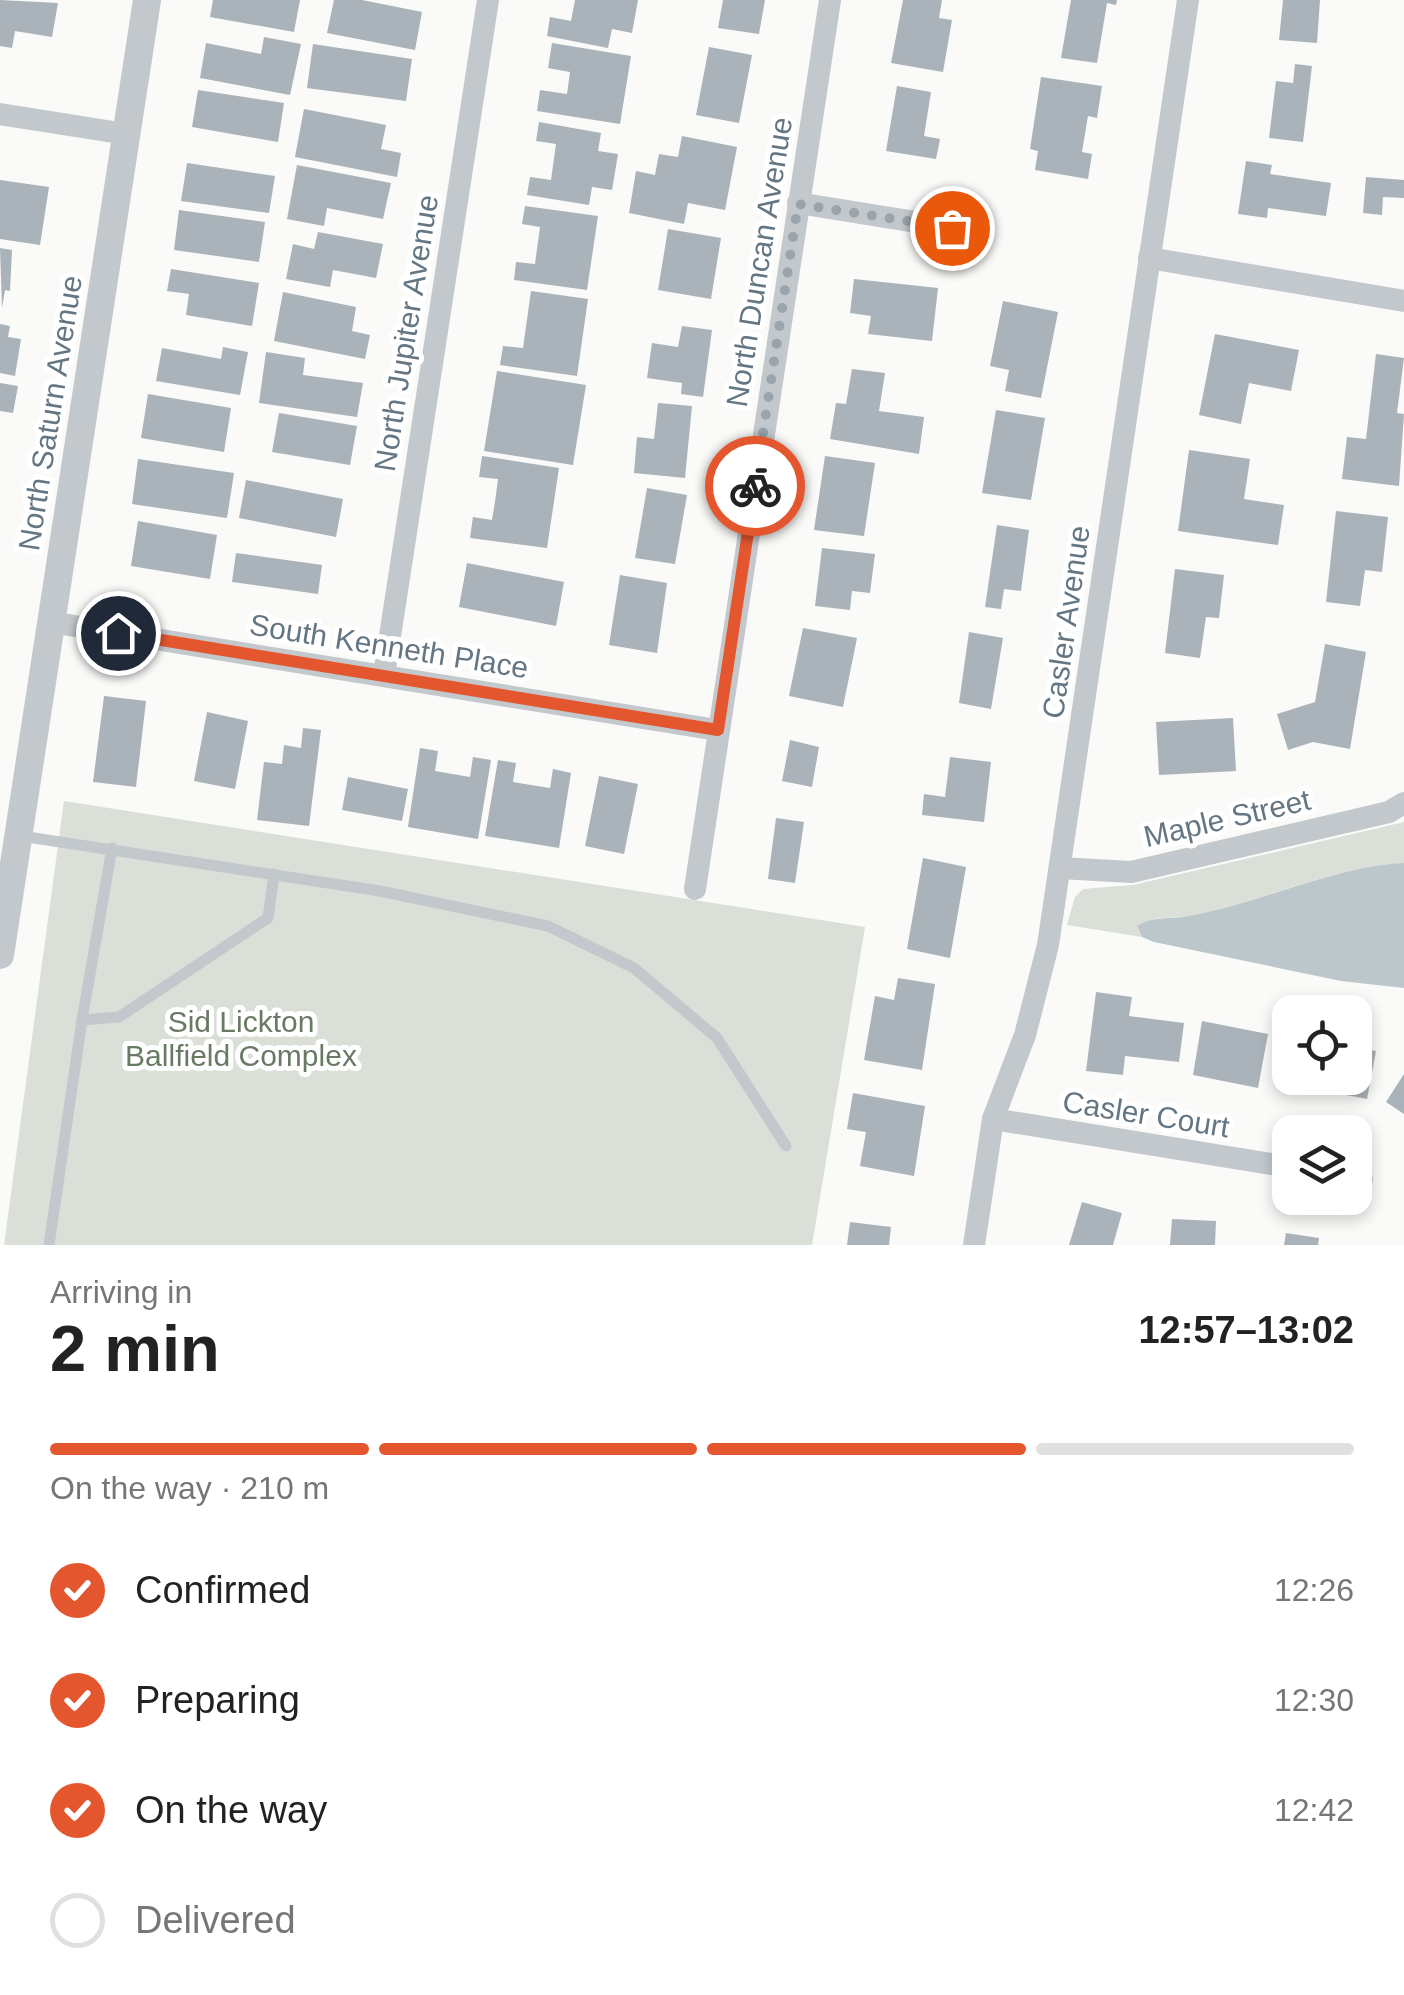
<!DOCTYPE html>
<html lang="en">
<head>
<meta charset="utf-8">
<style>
  body { margin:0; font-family:Arial,sans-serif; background:#f2f2f2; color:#222; height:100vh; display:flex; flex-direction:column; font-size:38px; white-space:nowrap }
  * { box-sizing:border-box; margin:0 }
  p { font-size:32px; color:#767676 }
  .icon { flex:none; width:55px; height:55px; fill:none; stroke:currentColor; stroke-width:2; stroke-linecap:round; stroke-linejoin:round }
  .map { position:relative; height:1245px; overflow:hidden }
  .side { display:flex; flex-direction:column; background:#fff; flex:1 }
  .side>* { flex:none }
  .controls { position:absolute; left:1272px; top:995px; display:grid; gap:20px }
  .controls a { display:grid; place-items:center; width:100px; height:100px; border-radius:20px; background:#fff; box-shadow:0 5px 15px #0003; font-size:50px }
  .pin { position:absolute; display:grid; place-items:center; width:85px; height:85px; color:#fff; margin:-42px; border:5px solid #fff; border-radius:50%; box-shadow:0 2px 10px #0007 }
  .courier { position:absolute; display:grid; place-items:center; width:100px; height:100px; margin:-50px; border:8px solid #e4572e; border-radius:50%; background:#fff; color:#222; box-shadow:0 2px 12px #0007 }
  .overview em { font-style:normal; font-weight:600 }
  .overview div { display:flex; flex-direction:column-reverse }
  .overview { display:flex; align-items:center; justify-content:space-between; height:170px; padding:0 50px }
  h1 { font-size:65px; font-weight:600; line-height:75px }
  .bar { display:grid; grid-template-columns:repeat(4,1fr); gap:15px 10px; align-content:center; height:120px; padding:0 50px }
  .bar i { height:12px; border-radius:8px; background:#e0e0e0 }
  .bar .current { background:#e4572e }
  .bar p { grid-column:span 4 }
  ol { padding:0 50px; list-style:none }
  li { display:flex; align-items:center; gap:30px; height:110px }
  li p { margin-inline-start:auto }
  li .icon { padding:10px; border-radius:50%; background:#e4572e; color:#fff; stroke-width:4 }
  li:last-child { color:#767676 }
  li i { width:55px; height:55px; border:5px solid #e0e0e0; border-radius:50% }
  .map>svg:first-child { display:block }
</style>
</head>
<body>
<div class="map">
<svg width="1404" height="1245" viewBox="0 0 1404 1245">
  <rect width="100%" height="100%" fill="#fafaf8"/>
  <g fill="#dadfd7">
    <polygon points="64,801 865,927 812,1245 4,1245"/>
    <path d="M1404,822V863C1330,867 1262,902 1190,916C1170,920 1154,914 1137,926L1142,937L1067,925L1075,897L1083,889L1133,885Z"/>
  </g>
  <path fill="#bbc7cb" d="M1404,863V988L1341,981L1154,942L1142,937L1137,926C1154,915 1170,920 1189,916C1262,903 1330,867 1404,863Z"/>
  <g fill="#aab3b9">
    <polygon points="0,0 58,3 52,37 15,31 12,48 0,46"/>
    <polygon points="213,0 300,0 294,32 210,17"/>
    <polygon points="334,0 362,0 422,12 415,50 327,33"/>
    <polygon points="575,0 638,0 632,33 612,29 608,48 547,36 550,17 571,21"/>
    <polygon points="723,0 765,0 759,34 718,28"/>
    <polygon points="903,0 942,0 939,18 952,20 943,72 891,63"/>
    <polygon points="1071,0 1117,0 1116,5 1107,3 1097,63 1061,58"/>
    <polygon points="1283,0 1320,0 1317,43 1279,40"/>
    <polygon points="264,37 301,44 290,95 200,78 206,43 261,54"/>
    <polygon points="552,43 631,56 620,124 537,111 540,90 567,94 570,72 548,68"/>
    <polygon points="313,44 412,59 406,101 307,88"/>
    <polygon points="709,47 752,55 739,123 696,115"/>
    <polygon points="1295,64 1312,66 1303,142 1269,138 1276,81 1293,83"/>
    <polygon points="1041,77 1102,86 1097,118 1088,116 1082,152 1092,154 1088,179 1035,170 1038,151 1030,149"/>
    <polygon points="897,86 931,92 924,136 940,139 936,159 886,151"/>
    <polygon points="198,90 284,103 278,142 192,127"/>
    <polygon points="304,109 386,125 381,149 401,153 397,177 295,157"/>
    <polygon points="539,122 601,133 598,151 618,154 612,190 592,187 589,205 527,195 530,177 551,180 556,144 536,141"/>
    <polygon points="682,136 737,147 725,210 688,203 684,224 629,213 636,171 655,175 659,154 678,157"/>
    <polygon points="1246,161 1272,165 1270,174 1331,183 1326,216 1268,208 1267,218 1238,214"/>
    <polygon points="187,163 275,176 269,213 181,201"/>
    <polygon points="297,165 391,183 383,219 327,208 324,226 287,219"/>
    <polygon points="1366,177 1404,180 1404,198 1383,197 1382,215 1363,213"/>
    <polygon points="0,180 49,187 40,245 0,239"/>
    <polygon points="525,206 598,216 587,290 514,280 516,262 535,264 540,227 522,224"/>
    <polygon points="179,210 265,222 259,262 174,250"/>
    <polygon points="668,229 721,238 711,299 658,290"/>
    <polygon points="318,232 383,244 376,278 333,270 330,287 286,279 293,244 314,249"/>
    <polygon points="0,248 12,250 10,291 5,290 2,308"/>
    <polygon points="171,269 259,283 252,326 186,315 189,294 167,291"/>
    <polygon points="854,279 938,288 932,341 868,334 871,316 850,313"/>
    <polygon points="531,291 588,299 577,376 500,365 503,346 523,348"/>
    <polygon points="283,292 356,307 352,331 370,335 365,359 274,341"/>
    <polygon points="1003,301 1058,312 1041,398 1005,391 1009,370 990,366"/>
    <polygon points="0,324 10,326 8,337 21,339 15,376 0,373"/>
    <polygon points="682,326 712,330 703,397 681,394 682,383 647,378 652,343 678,347"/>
    <polygon points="1215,334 1299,350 1291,391 1249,383 1241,424 1199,415"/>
    <polygon points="223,347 248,352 240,395 156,381 162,348 221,359"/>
    <polygon points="266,352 305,358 303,375 363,383 357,417 259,403"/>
    <polygon points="1376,354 1404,358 1397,413 1404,414 1399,486 1342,479 1347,437 1366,439"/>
    <polygon points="852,369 885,373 879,411 924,417 919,454 830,439 836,403 846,404"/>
    <polygon points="497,371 586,385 573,465 484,451"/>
    <polygon points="0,383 18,386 13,413 0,411"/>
    <polygon points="148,394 231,408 224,452 141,438"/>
    <polygon points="658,403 692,406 685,478 634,473 637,437 654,439"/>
    <polygon points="996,410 1045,418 1031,500 982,493"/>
    <polygon points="279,413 357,426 350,465 272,452"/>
    <polygon points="1189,450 1250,459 1244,499 1284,505 1278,545 1178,531"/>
    <polygon points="482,456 559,468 547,548 470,538 473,517 492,520 495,502 498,479 479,477"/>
    <polygon points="825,456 875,463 864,536 814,530"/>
    <polygon points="138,459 234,473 227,518 132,504"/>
    <polygon points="246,480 343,499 336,537 239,518"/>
    <polygon points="647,488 687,495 675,564 635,558"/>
    <polygon points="1336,511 1388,517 1382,572 1365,570 1360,606 1326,602"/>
    <polygon points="138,521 217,535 210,579 131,566"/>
    <polygon points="997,525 1029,530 1021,591 1004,589 1001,609 985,607"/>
    <polygon points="822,548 875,554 870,593 852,591 850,610 815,606"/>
    <polygon points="236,553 322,565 318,594 232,582"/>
    <polygon points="467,563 564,582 556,626 459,607"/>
    <polygon points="1175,569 1224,575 1219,618 1206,617 1200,658 1165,653"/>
    <polygon points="620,575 667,583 657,653 609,645"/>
    <polygon points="803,628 857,638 843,707 789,696"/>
    <polygon points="969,632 1003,638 991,709 959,703"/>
    <polygon points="1325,644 1366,652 1350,749 1313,742 1288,750 1277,714 1315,702"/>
    <polygon points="104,696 146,701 136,787 93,782"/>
    <polygon points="207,712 248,721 235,789 194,781"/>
    <polygon points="1233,718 1236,771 1159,775 1156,722"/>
    <polygon points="303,728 321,730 309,826 257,820 264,762 282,764 284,745 301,748"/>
    <polygon points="790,740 819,747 812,787 782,781"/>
    <polygon points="420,748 438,751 435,771 470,777 473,757 491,760 478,839 408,827"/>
    <polygon points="950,757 991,762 984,822 922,815 924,794 945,797"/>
    <polygon points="498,760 516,763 513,782 531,785 550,788 553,769 571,773 559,848 485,836"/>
    <polygon points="599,776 638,784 624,854 585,846"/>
    <polygon points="348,777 408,789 402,821 342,810"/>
    <polygon points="776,818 804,822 795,883 768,879"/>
    <polygon points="923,858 966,867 950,958 907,949"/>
    <polygon points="898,978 935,984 922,1070 864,1060 875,996 894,1000"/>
    <polygon points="1096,992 1132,997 1129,1016 1184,1023 1179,1062 1125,1056 1123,1075 1086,1071"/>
    <polygon points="1202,1021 1268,1034 1258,1088 1193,1075"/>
    <polygon points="1355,1047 1376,1051 1367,1099 1295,1085 1296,1078 1355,1078"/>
    <polygon points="1404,1074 1404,1114 1386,1102"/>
    <polygon points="853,1093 925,1106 914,1176 860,1166 866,1132 847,1129"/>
    <polygon points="1082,1202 1122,1213 1113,1245 1069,1245"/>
    <polygon points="1172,1219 1216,1221 1215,1245 1170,1245"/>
    <polygon points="850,1222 891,1227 889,1245 847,1245"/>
    <polygon points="1286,1233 1319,1238 1318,1245 1284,1245"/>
  </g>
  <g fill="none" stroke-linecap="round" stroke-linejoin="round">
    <g stroke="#c3c8cc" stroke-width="11">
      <polyline points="21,836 380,891 548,926 634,968 717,1038 786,1146"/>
      <polyline points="112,848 82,1020 119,1017 268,918 274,874"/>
      <polyline points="49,1245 82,1020"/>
    </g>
    <g stroke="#c3c8cc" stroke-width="22">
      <polyline points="0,114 126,134"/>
      <polyline points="798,203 953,228"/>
      <polyline points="1149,258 1404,301"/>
      <polyline points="50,622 717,730"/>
      <polyline points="384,675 488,0"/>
      <polyline points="1060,868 1131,872 1389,812 1404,803"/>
      <polyline points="695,889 830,0"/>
      <polyline points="993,1119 1290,1167"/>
      <polyline points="1355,1178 1362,1179"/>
      <polyline points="974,1245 993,1119 1025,1035 1048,945 1188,0"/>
    </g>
    <polyline stroke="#c3c8cc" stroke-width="28" points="0,955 147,0"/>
  </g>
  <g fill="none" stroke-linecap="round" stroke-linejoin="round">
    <polyline stroke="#99a4ac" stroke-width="10" stroke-dasharray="0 18" points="755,486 798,204 952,228"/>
    <polyline stroke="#e4572e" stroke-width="12" points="118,633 718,730 755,486"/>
  </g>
  <g text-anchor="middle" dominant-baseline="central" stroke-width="10" stroke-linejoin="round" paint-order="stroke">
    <g font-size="30" fill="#657683" stroke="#fff">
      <text transform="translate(759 262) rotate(-81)">North Duncan Avenue</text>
      <text transform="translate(406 333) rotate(-81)">North Jupiter Avenue</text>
      <text transform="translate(50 413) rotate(-81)">North Saturn Avenue</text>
      <text transform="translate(1066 622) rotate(-82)">Casler Avenue</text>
      <text transform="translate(389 646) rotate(9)">South Kenneth Place</text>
      <text transform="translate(1227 818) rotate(-13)">Maple Street</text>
      <text transform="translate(1146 1114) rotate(9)">Casler Court</text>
    </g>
    <g font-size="30" fill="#687a64" stroke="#fff">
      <text x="241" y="1021">Sid Lickton<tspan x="241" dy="34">Ballfield Complex</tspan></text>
    </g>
  </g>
</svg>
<div class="controls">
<a><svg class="icon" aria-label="locate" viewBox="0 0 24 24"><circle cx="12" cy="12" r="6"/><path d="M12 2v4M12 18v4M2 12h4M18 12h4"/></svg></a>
<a><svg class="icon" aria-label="layers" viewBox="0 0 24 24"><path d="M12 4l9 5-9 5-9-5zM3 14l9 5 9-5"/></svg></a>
</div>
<div class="pin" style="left:952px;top:228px;background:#ea580c"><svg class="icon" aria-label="bag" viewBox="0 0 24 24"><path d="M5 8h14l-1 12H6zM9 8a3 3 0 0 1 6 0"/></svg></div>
<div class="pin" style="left:118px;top:633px;background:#1f2937"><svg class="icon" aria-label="home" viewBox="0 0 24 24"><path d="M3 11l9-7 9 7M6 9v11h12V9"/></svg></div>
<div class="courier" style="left:755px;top:486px"><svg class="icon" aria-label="bike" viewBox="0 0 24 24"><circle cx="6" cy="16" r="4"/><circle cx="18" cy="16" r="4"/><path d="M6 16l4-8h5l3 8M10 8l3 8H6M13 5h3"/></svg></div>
</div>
<section class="side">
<div class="overview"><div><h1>2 min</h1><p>Arriving in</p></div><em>12:57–13:02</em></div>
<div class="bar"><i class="current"></i><i class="current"></i><i class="current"></i><i></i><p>On the way · 210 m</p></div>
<ol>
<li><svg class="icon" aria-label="check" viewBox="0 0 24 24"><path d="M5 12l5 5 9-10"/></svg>Confirmed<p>12:26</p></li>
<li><svg class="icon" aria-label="check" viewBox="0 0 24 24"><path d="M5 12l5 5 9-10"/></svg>Preparing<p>12:30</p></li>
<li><svg class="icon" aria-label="check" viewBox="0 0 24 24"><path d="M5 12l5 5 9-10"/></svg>On the way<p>12:42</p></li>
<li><i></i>Delivered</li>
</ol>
</section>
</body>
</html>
